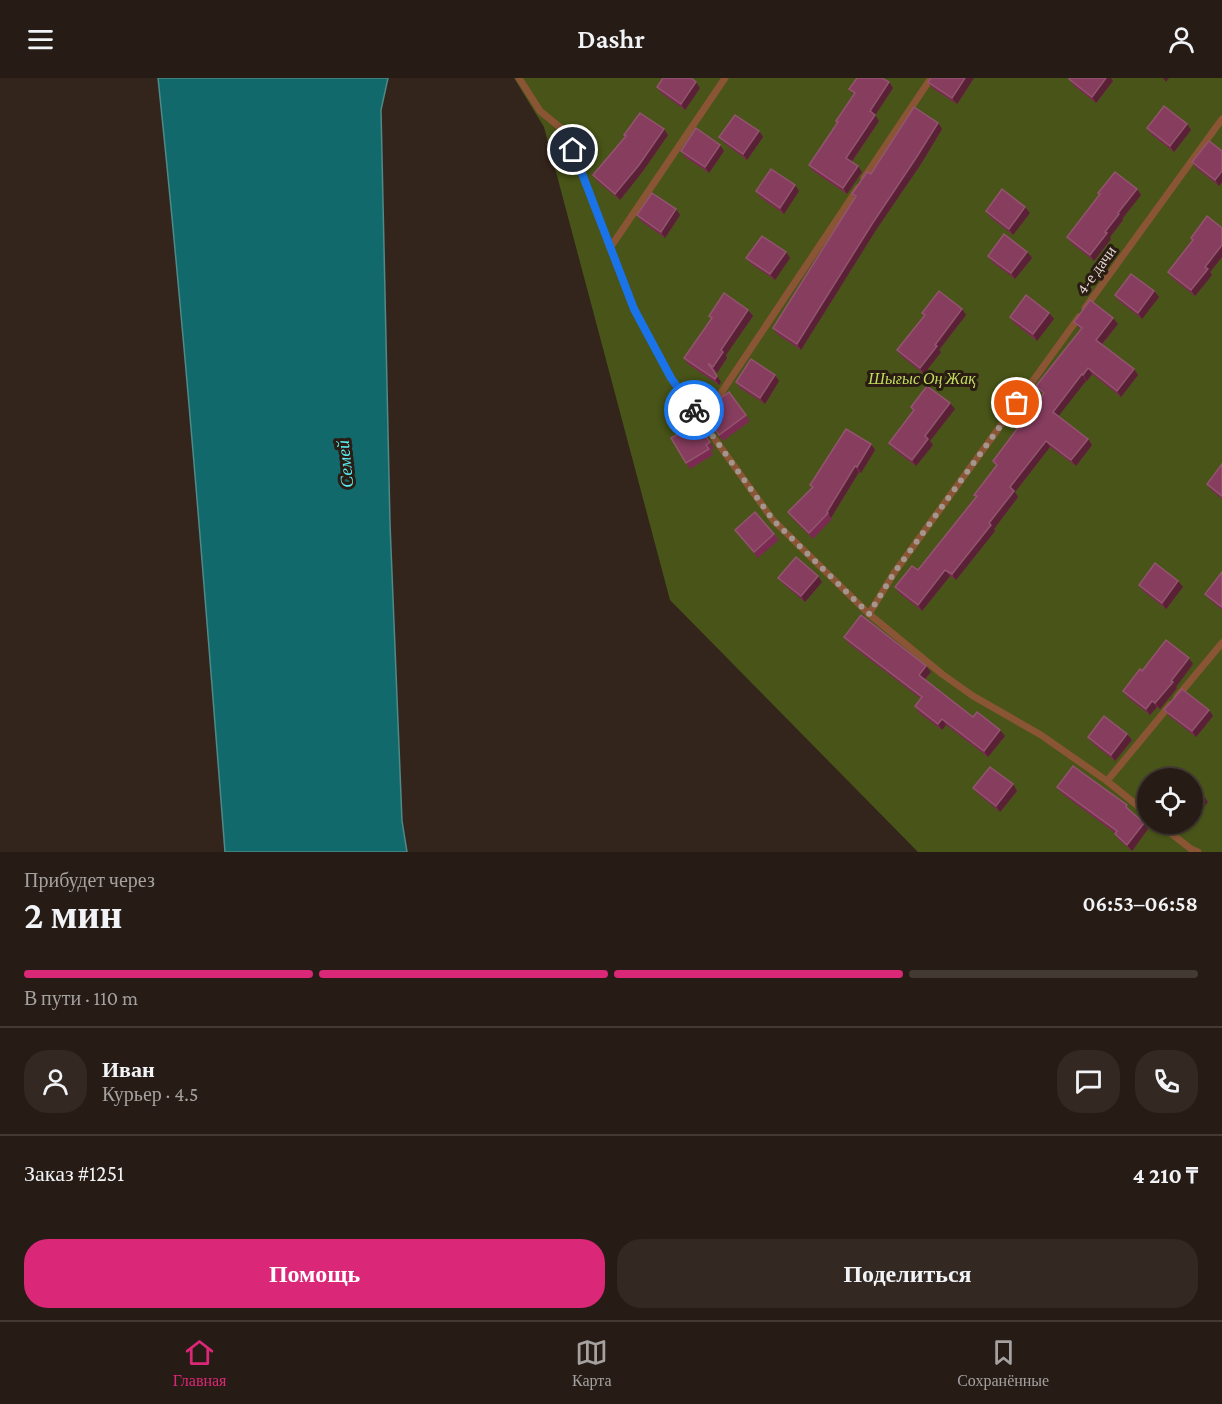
<!DOCTYPE html>
<html lang="ru">
<head>
<meta charset="utf-8">
<style>
  body { margin:0; font-family:"Crimson Pro",serif; background:#332922; color:#f1f3f6; height:100vh; display:flex; flex-direction:column; font-size:22px; white-space:nowrap }
  * { box-sizing:border-box; margin:0 }
  p { font-size:20px; color:#a4a1a0 }
  .icon { flex:none; width:33px; height:33px; fill:none; stroke:currentColor; stroke-width:2; stroke-linecap:round; stroke-linejoin:round }
  .map { position:relative; height:774px; overflow:hidden }
  .side { display:flex; flex-direction:column; background:#271c15; flex:1 }
  .side>* { flex:none }
  .tools { position:absolute; left:1137px; top:690px; display:grid; gap:12px }
  .tools a { display:grid; place-items:center; width:66px; height:66px; border-radius:50%; background:#271c15; box-shadow:0 2px 4px #0004,0 0 0 2px #433a34; font-size:30px }
  .pin { position:absolute; display:grid; place-items:center; width:51px; height:51px; color:#fff; margin:-26px; border:3px solid #fff; border-radius:50%; box-shadow:0 2px 6px #0007 }
  .courier { position:absolute; display:grid; place-items:center; width:60px; height:60px; margin:-30px; border:4px solid #1a73e8; border-radius:50%; background:#fff; color:#222; box-shadow:0 2px 8px #0007 }
  .overview em { font-style:normal; font-weight:600 }
  .overview div { display:flex; flex-direction:column-reverse }
  .overview { display:flex; align-items:center; justify-content:space-between; height:102px; padding:0 24px }
  h1 { font-size:39px; font-weight:600; line-height:45px }
  .bar { display:grid; grid-template-columns:repeat(4,1fr); gap:9px 6px; align-content:center; height:72px; padding:0 24px }
  .bar i { height:8px; border-radius:4px; background:#433a34 }
  .bar .active { background:#db2777 }
  .bar p { grid-column:span 4 }
  .line { display:flex; align-items:center; gap:15px; padding:0 24px; border-top:2px solid #433a34 }
  .line div { flex:1 }
  .round { display:grid; place-items:center; flex:none; width:63px; height:63px; border-radius:24px; background:#332922 }
  .button { display:flex; gap:12px; margin-top:auto; padding:12px 24px }
  .button a { flex:1; height:69px; border-radius:24px; background:#db2777; color:#fff; font-size:24px; font-weight:600; line-height:69px; text-align:center }
  .button a+a { background:#332922; color:#f1f3f6 }
  header { display:flex; justify-content:space-between; align-items:center; height:78px; padding:0 24px; background:#271c15; font-size:27px; font-weight:600 }
  .menu { display:flex; justify-content:space-around; align-items:center; height:84px; border-top:2px solid #433a34; background:#271c15; font-size:16px; color:#a4a1a0 }
  .menu a { display:grid; justify-items:center; gap:3px }
  .menu .active { color:#db2777 }
  .map>svg:first-child { display:block }
</style>
</head>
<body>
<header><svg class="icon" aria-label="menu" viewBox="0 0 24 24"><path d="M4 6h16M4 12h16M4 18h16"/></svg>Dashr<svg class="icon" aria-label="person" viewBox="0 0 24 24"><circle cx="12" cy="8" r="4"/><path d="M4 21q1-7 8-7t8 7"/></svg></header>
<div class="map">
<svg width="1222" height="774" viewBox="0 0 1222 774">
  <rect width="100%" height="100%" fill="#34251c"/>
  <path fill="#485418" fill-rule="evenodd" d="M514,0H1222V774H918L670,522L544,49ZM1148,700H1192V746H1148Z"/>
  <path fill="#12696b" stroke="#4f8988" stroke-width="1.5" d="M158,0H388L381,32L390,446L402,743L407,774H225C205,516 185,257 158,0Z"/>
  <g fill="none" stroke-linecap="round" stroke-linejoin="round">
    <g stroke="#895534" stroke-width="7">
      <polyline points="519,0 540,33 562,51 573,72 595,130 634,231 671,300 773,442 869,536 942,596 973,618 1041,657 1107,703 1148,736"/>
      <polyline points="864,100 931,0"/>
      <polyline points="610,170 725,0"/>
      <polyline points="1085,230 1222,41"/>
      <polyline points="701,342 711,330 858,110"/>
      <polyline points="869,536 894,495 1079,239"/>
      <polyline points="1177,619 1222,565"/>
      <polyline points="1107,703 1170,627"/>
      <polyline points="1159,746 1191,771 1198,774"/>
    </g>
  </g>
  <g fill="#7b2b51">
    <polygon points="974,0 957,26 932,10 928,4"/>
    <polygon points="1069,1 1113,3 1096,25 1073,7"/>
    <polygon points="889,4 893,10 875,37 879,43 852,84 858,88 862,94 847,116 813,93 809,87 838,45 836,43 854,17 849,11"/>
    <polygon points="657,9 700,10 685,32 661,15"/>
    <polygon points="938,45 942,51 921,86 876,152 801,272 777,256 773,250 855,120 852,116"/>
    <polygon points="1187,46 1191,52 1174,74 1151,56 1147,50"/>
    <polygon points="668,57 643,93 620,122 597,103 593,97 625,58"/>
    <polygon points="719,59 763,59 747,82 724,65"/>
    <polygon points="681,73 724,73 709,95 685,79"/>
    <polygon points="1222,73 1222,104 1219,108 1196,90 1192,84"/>
    <polygon points="1137,111 1141,117 1122,141 1123,142 1110,159 1111,161 1094,183 1071,165 1067,159"/>
    <polygon points="756,113 799,113 784,136 760,119"/>
    <polygon points="1025,129 1030,135 1013,157 990,139 986,133"/>
    <polygon points="637,137 680,137 665,160 641,143"/>
    <polygon points="1222,150 1222,179 1210,194 1212,197 1195,218 1172,200 1168,194 1192,162 1191,160"/>
    <polygon points="786,174 790,180 775,202 751,186 746,180"/>
    <polygon points="1027,174 1032,180 1015,201 992,184 988,178"/>
    <polygon points="1154,213 1159,219 1142,241 1119,223 1115,217"/>
    <polygon points="962,231 966,237 939,272 941,274 924,296 901,278 897,272 924,238 922,235"/>
    <polygon points="748,232 753,238 726,277 727,280 717,295 712,292 721,304 719,307 688,286 684,280 711,241 709,238"/>
    <polygon points="1049,235 1054,241 1037,263 1014,245 1010,239"/>
    <polygon points="1074,244 1118,246 1102,267 1134,291 1138,297 1121,319 1092,296 1087,303 1086,303 1058,338 1088,361 1092,367 1076,388 1050,369 1015,414 1018,419 994,451 995,453 956,502 950,498 922,533 899,515 895,509 918,492 976,419 974,417 996,388 993,383 1043,316 1036,308 1081,252"/>
    <polygon points="775,297 779,303 765,326 740,310 736,304"/>
    <polygon points="729,314 750,343 723,363 706,339 711,336"/>
    <polygon points="911,329 955,331 930,363 933,367 916,388 893,371 889,365 913,333"/>
    <polygon points="696,345 714,370 711,373 713,377 690,391 686,385"/>
    <polygon points="871,366 875,372 861,395 859,394 831,440 832,441 813,461 792,440 788,434 812,410 810,407"/>
    <polygon points="1222,386 1222,421 1211,412 1207,406"/>
    <polygon points="735,452 774,456 779,462 758,480"/>
    <polygon points="1222,494 1222,532 1210,522 1205,516"/>
    <polygon points="778,500 822,504 805,524 783,506"/>
    <polygon points="1139,507 1183,509 1166,531 1143,513"/>
    <polygon points="844,559 931,594 925,602 973,639 1005,658 988,679 946,647 942,652 919,635 915,628 921,621 848,565"/>
    <polygon points="1193,586 1176,609 1177,610 1160,631 1157,629 1150,637 1127,619 1123,613 1142,593"/>
    <polygon points="1164,632 1213,638 1196,659 1169,638"/>
    <polygon points="1127,656 1132,662 1115,683 1092,665 1088,659"/>
    <polygon points="1057,709 1132,734 1148,751 1132,773 1119,762 1115,756 1115,755 1061,715"/>
    <polygon points="973,710 1017,713 1000,734 978,716"/>
  </g>
  <g fill="#5a2136">
    <polygon points="965,0 974,0 957,26 952,20"/>
    <polygon points="1106,0 1111,0 1113,3 1096,25 1092,19"/>
    <polygon points="1163,0 1169,0 1166,4"/>
    <polygon points="696,4 700,10 685,32 681,26"/>
    <polygon points="889,4 893,10 874,39 870,33"/>
    <polygon points="875,37 879,43 850,86 846,80"/>
    <polygon points="938,45 942,51 921,86 876,152 801,272 797,266 872,146"/>
    <polygon points="1187,46 1191,52 1174,74 1170,68"/>
    <polygon points="664,51 668,57 643,93 620,122 615,116"/>
    <polygon points="759,53 763,59 747,82 743,76"/>
    <polygon points="720,67 724,73 709,95 705,89"/>
    <polygon points="858,88 862,94 847,116 843,110"/>
    <polygon points="1222,93 1222,104 1219,108 1215,102"/>
    <polygon points="795,107 799,113 784,136 780,130"/>
    <polygon points="1137,111 1141,117 1122,141 1123,142 1110,159 1111,161 1094,183 1090,177 1118,135"/>
    <polygon points="1025,129 1030,135 1013,157 1009,151"/>
    <polygon points="676,131 680,137 665,160 661,154"/>
    <polygon points="1222,167 1222,179 1210,194 1212,197 1195,218 1191,212 1205,189"/>
    <polygon points="786,174 790,180 775,202 770,196"/>
    <polygon points="1027,174 1032,180 1015,201 1011,195"/>
    <polygon points="1154,213 1159,219 1142,241 1138,235"/>
    <polygon points="962,231 966,237 939,272 941,274 924,296 920,290 935,267"/>
    <polygon points="748,232 753,238 726,277 727,280 717,295 713,289 721,272"/>
    <polygon points="1049,235 1054,241 1037,263 1033,256"/>
    <polygon points="1113,240 1118,246 1100,268 1096,262"/>
    <polygon points="1088,290 1092,296 1087,303 1083,297"/>
    <polygon points="1134,291 1138,297 1121,319 1117,313"/>
    <polygon points="1082,296 1086,303 1057,340 1053,334"/>
    <polygon points="775,297 779,303 765,326 760,320"/>
    <polygon points="717,298 721,304 719,307 715,301"/>
    <polygon points="950,325 955,331 930,363 933,367 916,388 912,382 925,358"/>
    <polygon points="1088,361 1092,367 1076,388 1071,382"/>
    <polygon points="1046,363 1050,369 1015,414 1018,419 994,451 995,453 956,502 952,496 989,445 1010,409"/>
    <polygon points="871,366 875,372 861,395 857,389"/>
    <polygon points="855,388 859,394 831,440 827,434"/>
    <polygon points="945,492 950,498 922,533 918,527"/>
    <polygon points="818,498 822,504 805,524 801,518"/>
    <polygon points="1178,503 1183,509 1166,531 1162,525"/>
    <polygon points="1189,580 1193,586 1176,609 1177,610 1160,631 1155,625"/>
    <polygon points="926,588 931,594 923,603 919,597"/>
    <polygon points="1152,623 1157,629 1150,637 1146,631"/>
    <polygon points="1209,632 1213,638 1196,659 1192,653"/>
    <polygon points="942,641 946,647 942,652 938,646"/>
    <polygon points="1000,652 1005,658 988,679 984,673"/>
    <polygon points="1127,656 1132,662 1115,683 1111,677"/>
    <polygon points="1013,706 1017,713 1000,734 996,728"/>
    <polygon points="1204,718 1208,724 1192,744 1192,732"/>
    <polygon points="1144,745 1148,751 1132,773 1127,767"/>
  </g>
  <g fill="#863d5e" stroke="#945470" stroke-width="1.5">
    <polygon points="663,0 691,0 696,4 681,26 657,9"/>
    <polygon points="857,0 882,0 889,4 870,33 875,37 846,80 858,88 843,110 809,87 838,44 836,43 855,15 849,11"/>
    <polygon points="931,0 965,0 952,20 928,4"/>
    <polygon points="1070,0 1106,0 1092,19 1069,1"/>
    <polygon points="1164,28 1187,46 1170,68 1147,50"/>
    <polygon points="914,29 938,45 916,80 872,146 797,266 773,250 856,118 852,116 867,94 871,96"/>
    <polygon points="640,35 664,51 639,87 615,116 593,97 626,58 624,57"/>
    <polygon points="735,37 759,53 743,76 719,59"/>
    <polygon points="696,50 720,67 705,89 681,73"/>
    <polygon points="1209,63 1222,73 1222,93 1215,102 1192,84"/>
    <polygon points="771,91 795,107 780,130 756,113"/>
    <polygon points="1115,94 1137,111 1118,135 1119,136 1105,154 1107,155 1090,177 1067,159 1100,116 1098,115"/>
    <polygon points="1002,111 1025,129 1009,151 986,133"/>
    <polygon points="652,115 676,131 661,154 637,137"/>
    <polygon points="1207,138 1222,150 1222,167 1205,189 1208,191 1191,212 1168,194 1193,162 1191,160"/>
    <polygon points="1004,156 1027,174 1011,195 988,178"/>
    <polygon points="762,158 786,174 770,196 746,180"/>
    <polygon points="1131,196 1154,213 1138,235 1115,217"/>
    <polygon points="939,213 962,231 935,267 937,268 920,290 897,272 925,237 922,235"/>
    <polygon points="724,215 748,232 721,272 723,274 713,289 708,285 717,298 715,301 684,280 712,240 709,238"/>
    <polygon points="1026,217 1049,235 1033,256 1010,239"/>
    <polygon points="1090,222 1113,240 1096,262 1134,291 1117,313 1088,290 1083,297 1082,296 1053,334 1088,361 1071,382 1046,363 1010,409 1014,413 989,445 991,447 952,496 945,492 918,527 895,509 912,488 918,492 977,418 974,417 997,387 993,383 1044,315 1036,308 1082,250 1074,244"/>
    <polygon points="751,281 775,297 760,320 736,304"/>
    <polygon points="927,308 950,325 925,358 928,361 912,382 889,365 914,332 911,329"/>
    <polygon points="729,314 746,337 719,357 706,339 711,336 708,331 712,326"/>
    <polygon points="696,345 710,364 706,367 709,371 686,385 671,360"/>
    <polygon points="846,351 871,366 857,389 855,388 827,434 828,435 809,455 788,434 813,409 810,407"/>
    <polygon points="1222,386 1222,418 1207,406"/>
    <polygon points="755,434 774,456 754,474 735,452"/>
    <polygon points="796,479 818,498 801,518 778,500"/>
    <polygon points="1155,485 1178,503 1162,525 1139,507"/>
    <polygon points="1222,494 1222,529 1205,516"/>
    <polygon points="861,537 926,588 919,597 973,639 977,634 1000,652 984,673 942,641 938,646 915,628 922,619 844,559"/>
    <polygon points="1166,562 1189,580 1171,603 1173,604 1155,625 1152,623 1146,631 1123,613 1140,591 1142,593"/>
    <polygon points="1182,611 1209,632 1192,653 1164,632"/>
    <polygon points="1104,638 1127,656 1111,677 1088,659"/>
    <polygon points="1073,688 1127,727 1126,729 1144,745 1127,767 1115,756 1117,753 1057,709"/>
    <polygon points="990,689 1013,706 996,728 973,710"/>
    <polygon points="1192,710 1204,718 1192,732"/>
  </g>
  <g fill="none" stroke-linecap="round" stroke-linejoin="round">
    <polyline stroke="#a2968e" stroke-width="6" stroke-dasharray="0 10.8" points="694,332 773,442 869,536 894,495 1017,325"/>
    <polyline stroke="#1a73e8" stroke-width="8" points="573,72 634,231 671,300 694,332"/>
  </g>
  <g text-anchor="middle" dominant-baseline="central" stroke-width="6" stroke-linejoin="round" paint-order="stroke">
    <g font-size="16" fill="#ddd3cc" stroke="#2a1c13">
      <text transform="translate(1096 192) rotate(-54)">4-е дачи</text>
    </g>
    <g font-size="16" font-style="italic" fill="#c1dd5d" stroke="#2a1c13">
      <text x="922" y="300">Шығыс Оң Жақ</text>
    </g>
    <g font-size="18" font-style="italic" fill="#58eef2" stroke="#2a1c13">
      <text transform="translate(345 386) rotate(-96)">Семей</text>
    </g>
  </g>
</svg>
<div class="tools">
<a><svg class="icon" aria-label="locate" viewBox="0 0 24 24"><circle cx="12" cy="12" r="6"/><path d="M12 2v4M12 18v4M2 12h4M18 12h4"/></svg></a>
</div>
<div class="pin" style="left:1017px;top:325px;background:#ea580c"><svg class="icon" aria-label="bag" viewBox="0 0 24 24"><path d="M5 8h14l-1 12H6zM9 8a3 3 0 0 1 6 0"/></svg></div>
<div class="pin" style="left:573px;top:72px;background:#1f2937"><svg class="icon" aria-label="home" viewBox="0 0 24 24"><path d="M3 11l9-7 9 7M6 9v11h12V9"/></svg></div>
<div class="courier" style="left:694px;top:332px"><svg class="icon" aria-label="bike" viewBox="0 0 24 24"><circle cx="6" cy="16" r="4"/><circle cx="18" cy="16" r="4"/><path d="M6 16l4-8h5l3 8M10 8l3 8H6M13 5h3"/></svg></div>
</div>
<section class="side">
<div class="overview"><div><h1>2 мин</h1><p>Прибудет через</p></div><em>06:53–06:58</em></div>
<div class="bar"><i class="active"></i><i class="active"></i><i class="active"></i><i></i><p>В пути · 110 m</p></div>
<div class="line" style="height:108px"><a class="round"><svg class="icon" aria-label="person" viewBox="0 0 24 24"><circle cx="12" cy="8" r="4"/><path d="M4 21q1-7 8-7t8 7"/></svg></a><div><b>Иван</b><p>Курьер · 4.5</p></div><a class="round"><svg class="icon" aria-label="chat" viewBox="0 0 24 24"><path d="M4 5h16v11H9l-5 4z"/></svg></a><a class="round"><svg class="icon" aria-label="phone" viewBox="0 0 24 24"><path d="M5 4h4l2 5-3 2q2 4 5 5l2-3 5 2v4C11 20 4 13 5 4z"/></svg></a></div>
<div class="line" style="height:78px"><div>Заказ #1251</div><b>4 210 ₸</b></div>
<div class="button"><a>Помощь</a><a>Поделиться</a></div>
</section>
<nav class="menu">
<a class="active"><svg class="icon" aria-label="home" viewBox="0 0 24 24"><path d="M3 11l9-7 9 7M6 9v11h12V9"/></svg>Главная</a>
<a><svg class="icon" aria-label="map" viewBox="0 0 24 24"><path d="M3 6l6-2 6 2 6-2v14l-6 2-6-2-6 2zM9 4v14M15 6v14"/></svg>Карта</a>
<a><svg class="icon" aria-label="saved" viewBox="0 0 24 24"><path d="M7 4h10v16l-5-4-5 4z"/></svg>Сохранённые</a>
</nav>
</body>
</html>
